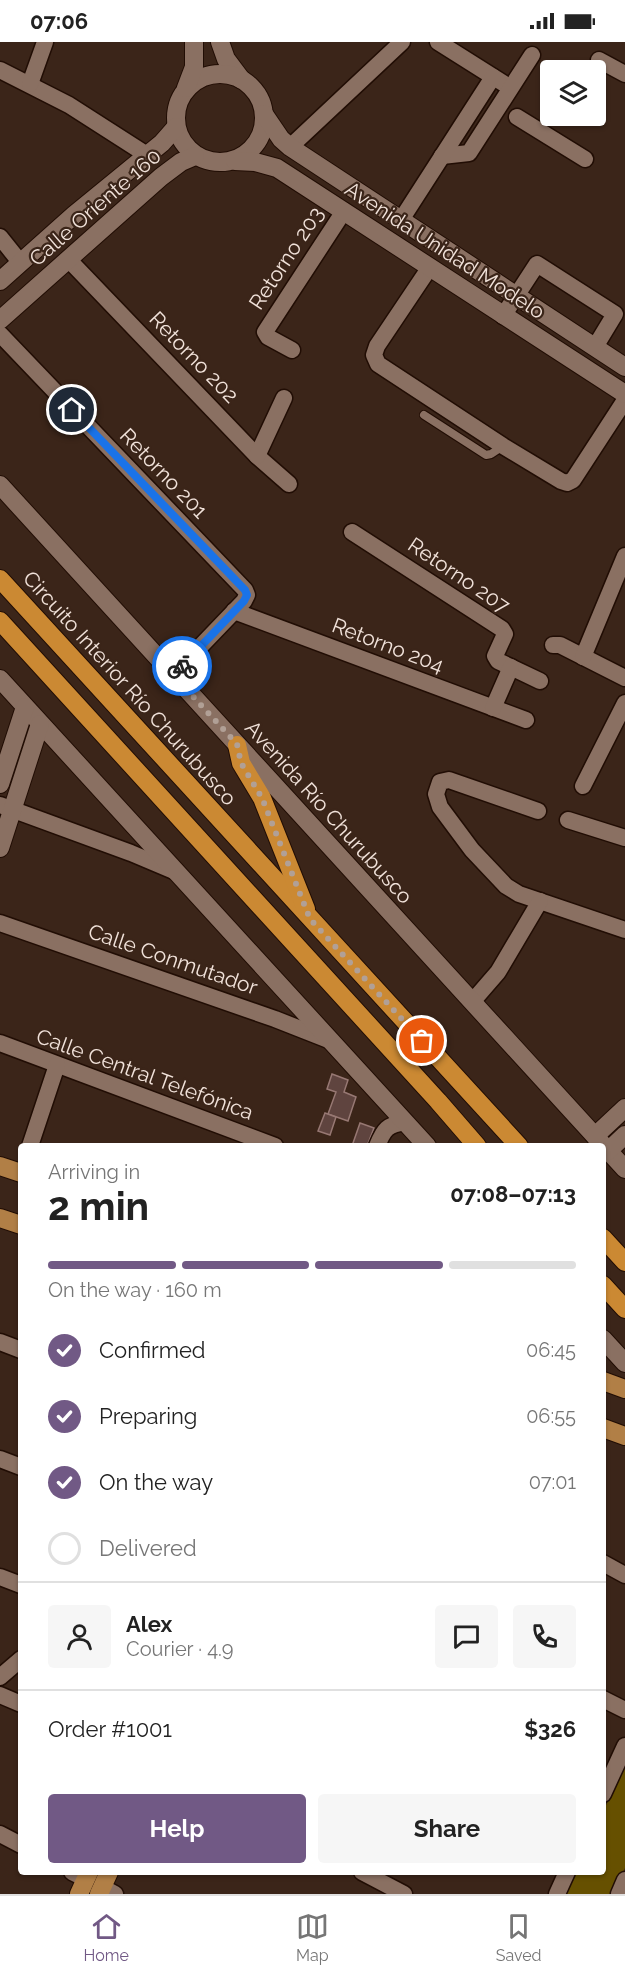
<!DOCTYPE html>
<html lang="en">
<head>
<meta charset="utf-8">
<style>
  body { margin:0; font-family:Raleway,sans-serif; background:#f6f6f6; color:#222; height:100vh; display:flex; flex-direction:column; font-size:22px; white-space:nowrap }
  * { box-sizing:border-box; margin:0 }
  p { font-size:20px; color:#767676 }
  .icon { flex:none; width:33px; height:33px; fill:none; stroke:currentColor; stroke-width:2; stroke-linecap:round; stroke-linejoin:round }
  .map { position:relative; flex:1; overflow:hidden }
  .side { position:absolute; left:18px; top:1101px; width:588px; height:732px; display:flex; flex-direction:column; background:#fff; border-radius:6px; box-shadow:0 2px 4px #0004 }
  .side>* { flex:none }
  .controls { position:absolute; left:540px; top:18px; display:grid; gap:12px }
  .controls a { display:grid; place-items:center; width:66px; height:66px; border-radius:6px; background:#fff; box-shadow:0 2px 4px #0004; font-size:30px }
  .pin { position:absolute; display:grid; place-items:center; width:51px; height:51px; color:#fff; margin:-26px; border:3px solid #fff; border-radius:50%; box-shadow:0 2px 6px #0007 }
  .courier { position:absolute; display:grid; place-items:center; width:60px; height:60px; margin:-30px; border:4px solid #1a73e8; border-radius:50%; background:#fff; color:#222; box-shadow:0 2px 8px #0007 }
  .overview em { font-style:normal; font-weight:700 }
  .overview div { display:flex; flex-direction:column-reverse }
  .overview { display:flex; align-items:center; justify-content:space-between; height:102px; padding:0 30px }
  h1 { font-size:39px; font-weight:700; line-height:45px }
  .bar { display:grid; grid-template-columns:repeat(4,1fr); gap:9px 6px; align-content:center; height:72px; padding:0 30px }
  .bar i { height:8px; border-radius:4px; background:#e0e0e0 }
  .bar .active { background:#715985 }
  .bar p { grid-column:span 4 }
  .line { display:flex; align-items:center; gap:15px; padding:0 30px; border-top:2px solid #e0e0e0 }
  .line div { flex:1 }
  .round { display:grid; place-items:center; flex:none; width:63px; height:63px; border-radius:6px; background:#f6f6f6 }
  ol { padding:0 30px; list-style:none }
  li { display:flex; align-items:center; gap:18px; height:66px }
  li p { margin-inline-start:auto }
  li .icon { padding:6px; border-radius:50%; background:#715985; color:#fff; stroke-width:4 }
  li:last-child { color:#767676 }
  li i { width:33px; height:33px; border:3px solid #e0e0e0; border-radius:50% }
  .primary-button { display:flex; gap:12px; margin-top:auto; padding:12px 30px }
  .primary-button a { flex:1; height:69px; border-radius:6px; background:#715985; color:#fff; font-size:24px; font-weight:700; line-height:69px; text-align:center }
  .primary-button a+a { background:#f6f6f6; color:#222 }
  .status { display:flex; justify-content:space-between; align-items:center; height:42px; padding:0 30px; background:#fff; direction:ltr }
  .status svg { height:16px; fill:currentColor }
  .dock { display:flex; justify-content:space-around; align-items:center; height:84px; border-top:2px solid #e0e0e0; background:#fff; font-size:16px; color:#767676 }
  .dock a { display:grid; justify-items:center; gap:3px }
  .dock .active { color:#715985 }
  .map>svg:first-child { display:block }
</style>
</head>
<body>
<div class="status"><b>07:06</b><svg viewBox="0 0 49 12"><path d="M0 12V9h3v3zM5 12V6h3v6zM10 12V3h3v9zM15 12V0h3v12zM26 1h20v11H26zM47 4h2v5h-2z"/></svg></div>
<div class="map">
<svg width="625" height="1852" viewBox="0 0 625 1852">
  <rect width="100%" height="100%" fill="#3b2519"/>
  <polygon fill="#665000" points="625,1721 625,1826 613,1852 566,1852 576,1830 603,1830 603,1770"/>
  <g fill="#5f443f" stroke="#977873" stroke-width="1.5">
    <polygon points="332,1032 348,1038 344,1050 356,1055 348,1079 328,1072 336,1050 327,1047"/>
    <polygon points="325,1071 336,1075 330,1093 318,1089"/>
    <polygon points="360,1081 374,1086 367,1104 352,1104"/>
  </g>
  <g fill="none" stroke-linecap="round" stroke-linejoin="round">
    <g stroke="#210d04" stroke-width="10">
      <polyline id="lane" points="424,373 486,413 491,412 503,404"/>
    </g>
    <g stroke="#210d04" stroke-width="19">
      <g id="street">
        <polyline points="438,0 503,41"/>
        <polyline points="599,18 625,32"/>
        <polyline points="0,28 69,63 147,113"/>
        <polyline points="30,42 45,0"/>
        <polyline points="517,75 585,117"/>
        <polyline points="290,105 402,0"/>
        <polyline points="442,114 469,111 532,13"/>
        <polyline points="401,178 493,35"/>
        <polyline points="0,195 20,220"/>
        <polyline points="68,217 257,414 289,442"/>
        <polyline points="430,225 377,304 374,313 378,322 503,404 561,439 567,441 573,438 625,358"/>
        <polyline points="503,274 537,222 615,272 595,305"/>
        <polyline points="0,292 245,548 247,553 244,559 173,633"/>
        <polyline points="292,308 268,295 265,290 344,169"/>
        <polyline points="257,414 284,356"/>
        <polyline points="352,490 502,587 505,592 495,614 498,619 540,639"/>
        <polyline points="234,569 526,678"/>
        <polyline points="553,603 560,603 625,636"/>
        <polyline points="583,615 625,514"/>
        <polyline points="493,666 511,625"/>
        <polyline points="583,744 625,661"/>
        <polyline points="0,763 131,811 176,830"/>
        <polyline points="538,769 449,738 440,740 436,752 440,765 472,808 506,844 519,852 625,888"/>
        <polyline points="568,778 625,796"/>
        <polyline points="0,881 275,977 331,999"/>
        <polyline points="472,960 498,930 540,859"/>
        <polyline points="0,1001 275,1104"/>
        <polyline points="30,1104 57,1023"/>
        <path d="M377,1104C384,1087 387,1083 405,1080"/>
        <polyline points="0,1300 21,1308"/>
        <polyline points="0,1417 21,1425"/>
        <polyline points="603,1521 625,1533"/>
        <polyline points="0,1535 21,1543"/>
        <polyline points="0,1635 21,1617"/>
        <polyline points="0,1653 21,1662"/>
        <polyline points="603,1657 625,1668"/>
        <polyline points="603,1752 625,1704"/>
        <polyline points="0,1792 21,1803"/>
        <polyline points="72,1830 86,1837"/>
        <polyline points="362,1830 404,1852"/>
        <polyline points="102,1845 115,1852"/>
        <polyline points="557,1852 567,1830"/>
        <polyline points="619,1852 625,1838"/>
      </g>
    </g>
    <g stroke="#210d04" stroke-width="20">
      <g id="secondary">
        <polyline points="220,0 226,17 241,37"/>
        <circle cx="220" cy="76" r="44"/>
        <polyline points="186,46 194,25 194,0"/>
        <polyline points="264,72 281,97 290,105 625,325"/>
        <polyline points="235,119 255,120 277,126 625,352"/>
        <polyline points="0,239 74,173 162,101 176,85"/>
        <polyline points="0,278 161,135 181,120 195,114"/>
        <polyline points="0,443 625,1127"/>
        <polyline points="0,637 427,1104"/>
        <polyline points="0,742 25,665"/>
        <polyline points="0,806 40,682"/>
        <polyline points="595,1094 625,1066"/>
        <polyline points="608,1109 625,1093"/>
        <polyline points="603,1297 625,1321"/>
      </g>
    </g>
    <g stroke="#210d04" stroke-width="20">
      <g id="primary">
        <polyline points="0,1124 21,1131"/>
        <polyline points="0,1176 21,1183"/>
        <polyline points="603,1339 625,1347"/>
        <polyline points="603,1386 625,1394"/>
        <polyline points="79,1852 89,1830"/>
        <polyline points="99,1852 109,1830"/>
      </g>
    </g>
    <g stroke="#210d04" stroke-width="20">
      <g id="highway">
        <polyline points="0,537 519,1104"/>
        <polyline points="0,579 438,1059 477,1104"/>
        <polyline points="237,703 241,721 262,756 306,867"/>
        <polyline points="603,1196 625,1220"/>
        <polyline points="603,1243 625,1267"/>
      </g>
    </g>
    <use href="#lane" stroke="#8a7062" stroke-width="8"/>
    <use href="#street" stroke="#8a7062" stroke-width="16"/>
    <use href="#secondary" stroke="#8a7062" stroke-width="18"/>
    <use href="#primary" stroke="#b17f46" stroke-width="18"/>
    <use href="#highway" stroke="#cb8933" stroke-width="18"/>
  </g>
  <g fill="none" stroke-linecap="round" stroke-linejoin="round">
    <polyline stroke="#b1a096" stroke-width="6" stroke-dasharray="0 10.8" points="182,624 173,633 237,702 241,721 262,756 310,877 422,999"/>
    <polyline stroke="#1a73e8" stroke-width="8" points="72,368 245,548 247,553 244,559 182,624"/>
  </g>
  <g text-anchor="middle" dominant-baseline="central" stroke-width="4.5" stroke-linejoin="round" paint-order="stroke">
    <g font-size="21" fill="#f1e2da" stroke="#3b2519">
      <text transform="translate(95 165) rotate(-41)">Calle Oriente 160</text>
      <text transform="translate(445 208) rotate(33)">Avenida Unidad Modelo</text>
      <text transform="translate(286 216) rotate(-57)">Retorno 203</text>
      <text transform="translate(194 315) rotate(46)">Retorno 202</text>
      <text transform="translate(164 431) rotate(46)">Retorno 201</text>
      <text transform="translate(459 533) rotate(34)">Retorno 207</text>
      <text transform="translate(388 603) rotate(21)">Retorno 204</text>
      <text transform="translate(130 646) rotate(48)">Circuito Interior Río Churubusco</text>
      <text transform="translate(329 770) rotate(48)">Avenida Río Churubusco</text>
      <text transform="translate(173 917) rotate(19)">Calle Conmutador</text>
      <text transform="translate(145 1032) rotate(20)">Calle Central Telefónica</text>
    </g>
  </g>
</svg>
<div class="controls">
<a><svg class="icon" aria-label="layers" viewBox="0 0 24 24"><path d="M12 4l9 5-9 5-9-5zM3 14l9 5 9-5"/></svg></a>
</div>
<div class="pin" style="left:422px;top:999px;background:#ea580c"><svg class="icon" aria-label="bag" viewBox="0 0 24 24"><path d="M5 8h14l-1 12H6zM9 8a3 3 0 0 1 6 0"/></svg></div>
<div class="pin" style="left:72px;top:368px;background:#1f2937"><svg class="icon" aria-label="home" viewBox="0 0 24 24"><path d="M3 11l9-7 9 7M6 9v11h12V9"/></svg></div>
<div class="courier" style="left:182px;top:624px"><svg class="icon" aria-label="bike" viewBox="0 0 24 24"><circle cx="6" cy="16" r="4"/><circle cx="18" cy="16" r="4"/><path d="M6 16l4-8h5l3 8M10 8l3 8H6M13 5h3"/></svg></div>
<section class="side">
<div class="overview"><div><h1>2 min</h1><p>Arriving in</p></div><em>07:08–07:13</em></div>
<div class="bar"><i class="active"></i><i class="active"></i><i class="active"></i><i></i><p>On the way · 160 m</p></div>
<ol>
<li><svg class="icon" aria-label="check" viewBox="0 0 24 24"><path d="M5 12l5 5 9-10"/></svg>Confirmed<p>06:45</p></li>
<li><svg class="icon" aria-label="check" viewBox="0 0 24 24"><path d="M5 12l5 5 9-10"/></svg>Preparing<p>06:55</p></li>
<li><svg class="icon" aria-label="check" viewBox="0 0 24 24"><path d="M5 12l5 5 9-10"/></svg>On the way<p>07:01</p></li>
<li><i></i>Delivered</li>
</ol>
<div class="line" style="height:108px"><a class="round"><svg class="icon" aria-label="person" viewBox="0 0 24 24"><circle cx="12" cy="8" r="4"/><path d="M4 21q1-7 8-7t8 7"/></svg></a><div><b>Alex</b><p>Courier · 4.9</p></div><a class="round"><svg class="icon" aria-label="chat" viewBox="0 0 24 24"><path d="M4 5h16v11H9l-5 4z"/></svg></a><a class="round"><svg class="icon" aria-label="phone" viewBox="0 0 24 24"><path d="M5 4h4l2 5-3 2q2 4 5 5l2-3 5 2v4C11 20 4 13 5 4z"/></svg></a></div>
<div class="line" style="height:78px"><div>Order #1001</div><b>$326</b></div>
<div class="primary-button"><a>Help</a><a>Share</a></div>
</section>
</div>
<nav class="dock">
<a class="active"><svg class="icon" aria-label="home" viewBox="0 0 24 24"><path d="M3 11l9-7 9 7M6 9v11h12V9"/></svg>Home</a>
<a><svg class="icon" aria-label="map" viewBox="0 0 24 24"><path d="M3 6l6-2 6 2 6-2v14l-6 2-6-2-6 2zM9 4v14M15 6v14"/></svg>Map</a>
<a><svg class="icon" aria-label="saved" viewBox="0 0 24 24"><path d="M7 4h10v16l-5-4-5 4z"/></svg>Saved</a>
</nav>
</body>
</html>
